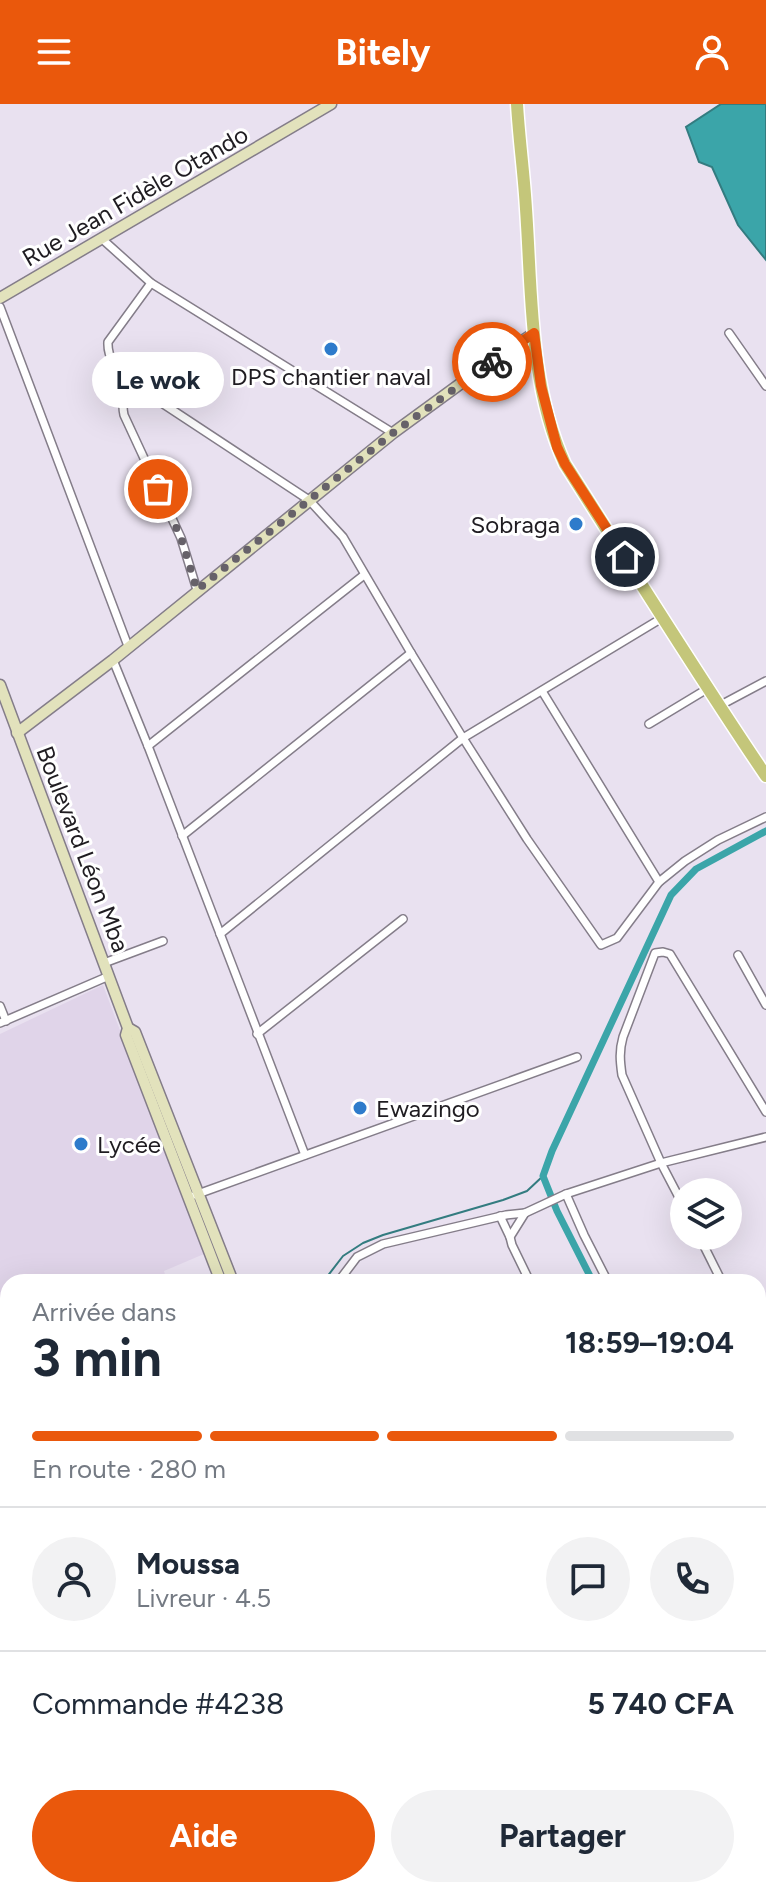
<!DOCTYPE html>
<html lang="fr">
<head>
<meta charset="utf-8">
<style>
  body { margin:0; font-family:Figtree,sans-serif; background:#f2f2f3; color:#1f2937; height:100vh; display:flex; flex-direction:column; font-size:30px; white-space:nowrap }
  * { box-sizing:border-box; margin:0 }
  p { font-size:26px; color:#747a83 }
  .icon { flex:none; width:44px; height:44px; fill:none; stroke:currentColor; stroke-width:2; stroke-linecap:round; stroke-linejoin:round }
  .map { position:relative; flex:1; overflow:hidden }
  .panel { position:absolute; left:0px; top:1170px; width:766px; height:624px; display:flex; flex-direction:column; background:#fff; border-radius:24px 24px 0 0; box-shadow:0 8px 32px #0002 }
  .panel>* { flex:none }
  .fabs { position:absolute; left:670px; top:1074px; display:grid; gap:16px }
  .fabs a { display:grid; place-items:center; width:72px; height:72px; border-radius:50%; background:#fff; box-shadow:0 8px 32px #0002; font-size:40px }
  .pin { position:absolute; display:grid; place-items:center; width:68px; height:68px; color:#fff; margin:-34px; border:4px solid #fff; border-radius:50%; box-shadow:0 2px 8px #0007 }
  .courier { position:absolute; display:grid; place-items:center; width:80px; height:80px; margin:-40px; border:6px solid #ea580c; border-radius:50%; background:#fff; color:#222; box-shadow:0 2px 10px #0007 }
  .bubble { position:absolute; height:56px; border-radius:28px; background:#fff; box-shadow:0 8px 32px #0002; font-size:26px; font-weight:700; line-height:56px; text-align:center }
  .head em { font-style:normal; font-weight:700 }
  .head div { display:flex; flex-direction:column-reverse }
  .head { display:flex; align-items:center; justify-content:space-between; height:136px; padding:0 32px }
  h1 { font-size:52px; font-weight:700; line-height:60px }
  .bar { display:grid; grid-template-columns:repeat(4,1fr); gap:12px 8px; align-content:center; height:96px; padding:0 32px }
  .bar i { height:10px; border-radius:6px; background:#e0e1e3 }
  .bar .active { background:#ea580c }
  .bar p { grid-column:span 4 }
  .line { display:flex; align-items:center; gap:20px; padding:0 32px; border-top:2px solid #e0e1e3 }
  .line div { flex:1 }
  .round { display:grid; place-items:center; flex:none; width:84px; height:84px; border-radius:42px; background:#f2f2f3 }
  .action { display:flex; gap:16px; margin-top:auto; padding:16px 32px }
  .action a { flex:1; height:92px; border-radius:48px; background:#ea580c; color:#fff; font-size:32px; font-weight:700; line-height:92px; text-align:center }
  .action a+a { background:#f2f2f3; color:#1f2937 }
  header { display:flex; justify-content:space-between; align-items:center; height:104px; padding:0 32px; background:#ea580c; color:#fff; font-size:36px; font-weight:700 }
  .map>svg:first-child { display:block }
</style>
</head>
<body>
<header><svg class="icon" aria-label="menu" viewBox="0 0 24 24"><path d="M4 6h16M4 12h16M4 18h16"/></svg>Bitely<svg class="icon" aria-label="person" viewBox="0 0 24 24"><circle cx="12" cy="8" r="4"/><path d="M4 21q1-7 8-7t8 7"/></svg></header>
<div class="map">
<svg width="766" height="1794" viewBox="0 0 766 1794">
  <rect width="100%" height="100%" fill="#e9e1f0"/>
  <polygon fill="#e0d4e9" points="103,881 204,1150 164,1167 167,1178 8,1178 8,1260 0,1263 0,930"/>
  <polygon fill="#adddbd" points="758,1390 766,1402 766,1639 758,1644"/>
  <polygon fill="#3ba5a9" stroke="#337c80" stroke-width="2" points="721,0 766,0 766,156 738,121 712,63 699,58 686,23"/>
  <g fill="none" stroke-linecap="round" stroke-linejoin="round">
    <g stroke="#337c80" stroke-width="2">
      <polyline points="323,1178 343,1152 363,1139 383,1131 503,1096 527,1087 543,1072"/>
      <polyline points="0,1403 8,1394"/>
      <polyline points="181,1794 186,1786"/>
    </g>
    <g stroke="#3ba5a9" stroke-width="7">
      <polyline points="593,1178 557,1107 543,1072 552,1047 671,791 696,765 766,727"/>
      <polyline points="730,1786 733,1794"/>
    </g>
    <g stroke="#847d89" stroke-width="10">
      <g id="street">
        <polyline points="101,134 151,179 393,329"/>
        <path d="M151,179L108,238C107,257 120,267 133,280L309,396L343,433L411,549L463,634L527,735L601,841L617,834L659,778L685,757L718,736L766,713"/>
        <polyline points="0,203 128,542"/>
        <polyline points="729,229 766,282"/>
        <path d="M133,280C125,291 121,298 124,311L181,434L197,486"/>
        <polyline points="113,556 148,642 305,1051"/>
        <polyline points="542,587 659,778"/>
        <polyline points="719,602 766,577"/>
        <polyline points="649,620 707,585"/>
        <polyline points="148,642 364,471"/>
        <polyline points="182,732 411,549"/>
        <polyline points="220,830 463,634 662,514"/>
        <polyline points="738,851 766,901"/>
        <polyline points="104,859 163,837"/>
        <polyline points="0,902 6,917"/>
        <polyline points="0,919 109,872"/>
        <polyline points="257,930 403,815"/>
        <polyline points="566,1090 584,1131 608,1178"/>
        <polyline points="195,1091 577,953"/>
        <path d="M684,1103L661,1059L622,971C620,957 619,947 623,933L655,849L663,848L670,850L766,1008"/>
        <polyline points="500,1112 510,1133"/>
        <polyline points="699,1132 722,1178"/>
        <polyline points="338,1178 357,1153 383,1140 506,1111 525,1109"/>
        <polyline points="530,1178 512,1141 510,1133 525,1109 566,1090 661,1059 766,1033"/>
        <polyline points="758,1205 766,1201"/>
        <polyline points="758,1250 766,1266"/>
        <polyline points="0,1315 8,1311"/>
        <polyline points="758,1368 766,1362"/>
        <polyline points="0,1675 8,1657"/>
        <polyline points="0,1683 8,1685"/>
        <polyline points="0,1742 8,1744"/>
        <polyline points="292,1786 295,1794"/>
        <polyline points="130,1794 134,1786"/>
      </g>
    </g>
    <g stroke="#847d89" stroke-width="13">
      <g id="secondary">
        <polyline points="0,194 331,0"/>
        <polyline points="0,581 128,924 126,931 221,1178"/>
        <polyline points="17,629 113,556 393,329 460,280 534,229"/>
        <polyline points="128,924 135,928 233,1178"/>
        <polyline points="0,1555 8,1555"/>
        <polyline points="0,1569 8,1569"/>
        <polyline points="758,1738 766,1734"/>
        <polyline points="457,1786 460,1794"/>
        <polyline points="640,1794 656,1786"/>
      </g>
    </g>
    <g stroke="#fff" stroke-width="15">
      <path id="primary" d="M517,0C519,35 524,70 526,105C532,190 529,281 565,360C632,465 697,570 766,672"/>
    </g>
    <use href="#street" stroke="#fff" stroke-width="7"/>
    <use href="#secondary" stroke="#e2e2bc" stroke-width="10"/>
    <use href="#primary" stroke="#c4c67a" stroke-width="12"/>
  </g>
  <g fill="none" stroke-linecap="round" stroke-linejoin="round">
    <polyline stroke="#666169" stroke-width="8" stroke-dasharray="0 14.4" points="158,385 181,434 197,486 393,329 492,258"/>
    <polyline stroke="#ea580c" stroke-width="10" points="492,258 534,229 541,282 557,343 565,360 625,453"/>
  </g>
  <g fill="#2e7bcb" stroke="#fff" stroke-width="3">
    <circle cx="331" cy="245" r="8"/>
    <circle cx="576" cy="420" r="8"/>
    <circle cx="360" cy="1004" r="8"/>
    <circle cx="81" cy="1040" r="8"/>
  </g>
  <g text-anchor="middle" dominant-baseline="central" stroke-width="6" stroke-linejoin="round" paint-order="stroke">
    <g font-size="24" fill="#1f1c21" stroke="#fff">
      <text transform="translate(135 92) rotate(-30)">Rue Jean Fidèle Otando</text>
      <text transform="translate(83 745) rotate(69)">Boulevard Léon Mba</text>
    </g>
    <g font-size="24" fill="#1f1c21" stroke="#fff" text-anchor="start">
      <text x="331" y="272" text-anchor="middle">DPS chantier naval</text>
      <text x="560" y="420" text-anchor="end">Sobraga</text>
      <text x="376" y="1004">Ewazingo</text>
      <text x="97" y="1040">Lycée</text>
    </g>
  </g>
</svg>
<div class="fabs">
<a><svg class="icon" aria-label="layers" viewBox="0 0 24 24"><path d="M12 4l9 5-9 5-9-5zM3 14l9 5 9-5"/></svg></a>
</div>
<div class="pin" style="left:158px;top:385px;background:#ea580c"><svg class="icon" aria-label="bag" viewBox="0 0 24 24"><path d="M5 8h14l-1 12H6zM9 8a3 3 0 0 1 6 0"/></svg></div>
<div class="pin" style="left:625px;top:453px;background:#1f2937"><svg class="icon" aria-label="home" viewBox="0 0 24 24"><path d="M3 11l9-7 9 7M6 9v11h12V9"/></svg></div>
<div class="courier" style="left:492px;top:258px"><svg class="icon" aria-label="bike" viewBox="0 0 24 24"><circle cx="6" cy="16" r="4"/><circle cx="18" cy="16" r="4"/><path d="M6 16l4-8h5l3 8M10 8l3 8H6M13 5h3"/></svg></div>
<div class="bubble" style="left:92px;top:248px;width:132px">Le wok</div>
<section class="panel">
<div class="head"><div><h1>3 min</h1><p>Arrivée dans</p></div><em>18:59–19:04</em></div>
<div class="bar"><i class="active"></i><i class="active"></i><i class="active"></i><i></i><p>En route · 280 m</p></div>
<div class="line" style="height:144px"><a class="round"><svg class="icon" aria-label="person" viewBox="0 0 24 24"><circle cx="12" cy="8" r="4"/><path d="M4 21q1-7 8-7t8 7"/></svg></a><div><b>Moussa</b><p>Livreur · 4.5</p></div><a class="round"><svg class="icon" aria-label="chat" viewBox="0 0 24 24"><path d="M4 5h16v11H9l-5 4z"/></svg></a><a class="round"><svg class="icon" aria-label="phone" viewBox="0 0 24 24"><path d="M5 4h4l2 5-3 2q2 4 5 5l2-3 5 2v4C11 20 4 13 5 4z"/></svg></a></div>
<div class="line" style="height:104px"><div>Commande #4238</div><b>5 740 CFA</b></div>
<div class="action"><a>Aide</a><a>Partager</a></div>
</section>
</div>
</body>
</html>
